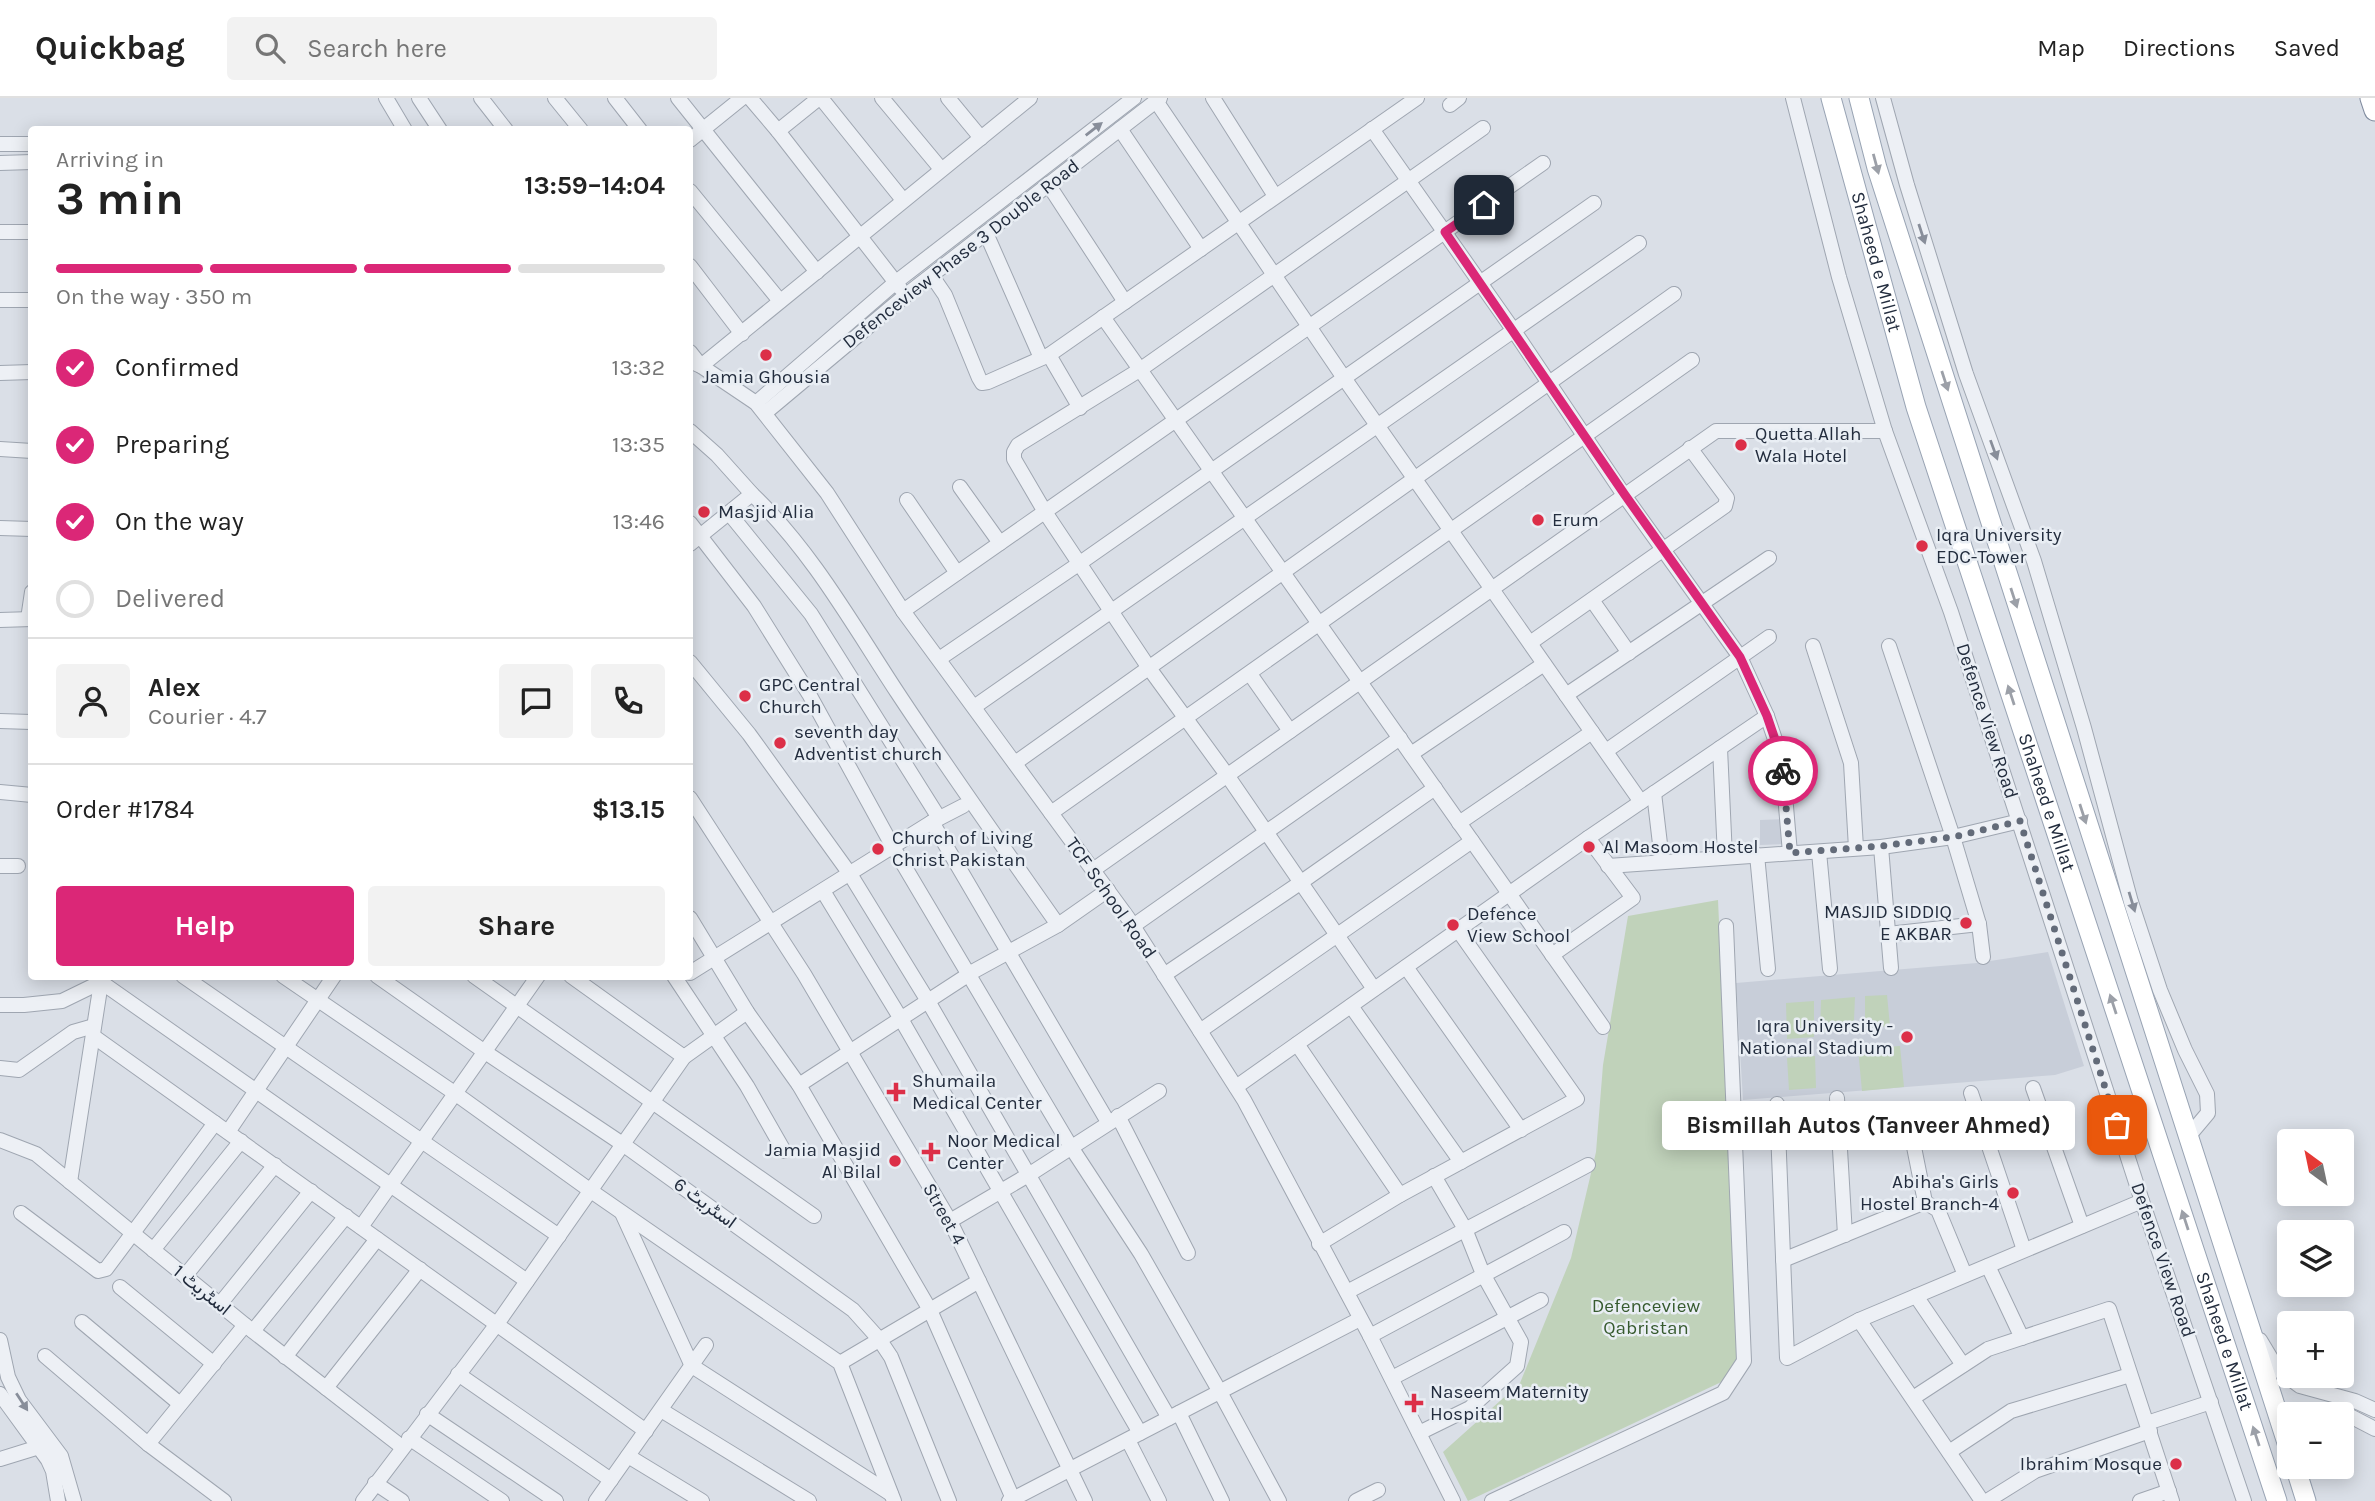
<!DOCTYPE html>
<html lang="en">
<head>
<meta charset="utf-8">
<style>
  body { margin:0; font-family:Karla,Vazirmatn,sans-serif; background:#f2f2f2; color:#222; height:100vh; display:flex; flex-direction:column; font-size:26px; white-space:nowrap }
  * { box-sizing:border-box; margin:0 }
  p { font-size:23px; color:#767676 }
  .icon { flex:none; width:38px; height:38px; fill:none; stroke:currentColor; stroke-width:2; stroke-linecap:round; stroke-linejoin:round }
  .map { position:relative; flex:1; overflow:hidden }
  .drawer { position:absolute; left:28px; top:28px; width:665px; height:854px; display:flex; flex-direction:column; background:#fff; border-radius:7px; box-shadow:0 4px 18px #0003 }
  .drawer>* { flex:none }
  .needle { width:46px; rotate:327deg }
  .fabs { position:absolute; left:2277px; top:1031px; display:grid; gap:14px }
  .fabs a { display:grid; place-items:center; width:77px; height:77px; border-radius:7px; background:#fff; box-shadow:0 4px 18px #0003; font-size:35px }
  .pin { position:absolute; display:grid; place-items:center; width:60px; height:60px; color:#fff; margin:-30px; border-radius:14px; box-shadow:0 4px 10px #0006 }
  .courier { position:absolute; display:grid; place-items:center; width:70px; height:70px; margin:-35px; border:5px solid #db2777; border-radius:50%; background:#fff; color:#222; box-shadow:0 2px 9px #0007 }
  .bubble { position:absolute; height:49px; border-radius:7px; background:#fff; box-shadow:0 4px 18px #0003; font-size:23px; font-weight:700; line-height:49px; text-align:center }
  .summary em { font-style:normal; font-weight:700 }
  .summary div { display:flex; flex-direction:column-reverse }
  .summary { display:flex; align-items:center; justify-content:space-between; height:119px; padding:0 28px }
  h1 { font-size:46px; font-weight:700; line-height:52px }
  .bar { display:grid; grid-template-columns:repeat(4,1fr); gap:10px 7px; align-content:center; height:84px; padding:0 28px }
  .bar i { height:9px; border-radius:5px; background:#e0e0e0 }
  .bar .on { background:#db2777 }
  .bar p { grid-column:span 4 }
  .line { display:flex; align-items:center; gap:18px; padding:0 28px; border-top:2px solid #e0e0e0 }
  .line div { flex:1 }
  .round { display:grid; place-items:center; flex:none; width:74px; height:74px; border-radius:7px; background:#f2f2f2 }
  ol { padding:0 28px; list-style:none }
  li { display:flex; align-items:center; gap:21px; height:77px }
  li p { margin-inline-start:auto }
  li .icon { padding:7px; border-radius:50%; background:#db2777; color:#fff; stroke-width:4 }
  li:last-child { color:#767676 }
  li i { width:38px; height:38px; border:4px solid #e0e0e0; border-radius:50% }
  .primary-button { display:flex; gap:14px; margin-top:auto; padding:14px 28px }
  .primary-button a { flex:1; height:80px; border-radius:7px; background:#db2777; color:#fff; font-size:28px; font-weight:700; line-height:80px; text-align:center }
  .primary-button a+a { background:#f2f2f2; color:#222 }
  header { display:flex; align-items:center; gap:42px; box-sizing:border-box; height:98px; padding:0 35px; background:#fff; border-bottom:2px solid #e0e0e0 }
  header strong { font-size:33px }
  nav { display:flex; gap:38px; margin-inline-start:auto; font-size:24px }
  .search { width:490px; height:63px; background:#f2f2f2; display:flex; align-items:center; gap:18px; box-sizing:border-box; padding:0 24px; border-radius:7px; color:#767676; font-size:26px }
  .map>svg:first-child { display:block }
</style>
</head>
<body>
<header>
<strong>Quickbag</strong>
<div class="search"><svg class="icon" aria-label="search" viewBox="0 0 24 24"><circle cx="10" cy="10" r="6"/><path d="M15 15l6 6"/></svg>Search here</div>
<nav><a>Map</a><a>Directions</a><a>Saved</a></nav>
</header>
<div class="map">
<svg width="2375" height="1403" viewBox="0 0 2375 1403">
  <rect width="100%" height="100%" fill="#dadfe7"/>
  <g fill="#c8ced9">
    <polygon points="1783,721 1783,746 1760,747 1760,722"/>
    <polygon points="2048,854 2084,968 2055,977 1743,1002 1736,885 1977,865"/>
  </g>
  <g fill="#c0d2ba">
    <polygon points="1718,802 1739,1263 1732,1279 1468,1403 1443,1354 1520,1285 1571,1160 1596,1054 1603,967 1628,818"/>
    <polygon points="1887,897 1890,928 1865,930 1865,898"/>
    <polygon points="1855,899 1854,922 1847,932 1820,934 1821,902"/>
    <polygon points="1814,903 1814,939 1787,941 1786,905"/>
    <polygon points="1900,948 1904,989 1862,993 1858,951"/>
    <polygon points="1815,958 1816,990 1789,992 1787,960"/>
  </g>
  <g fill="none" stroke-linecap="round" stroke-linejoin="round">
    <g stroke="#9fa6b1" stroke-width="16">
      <g id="minor">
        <polyline points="386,0 405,32"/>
        <polyline points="419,0 440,32"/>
        <polyline points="481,0 506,32"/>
        <polyline points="555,0 581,32"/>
        <polyline points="615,0 640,32"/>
        <polyline points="678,0 817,174"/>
        <polyline points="750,0 778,33 900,190"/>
        <polyline points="821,0 903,102"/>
        <polyline points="882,0 941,71"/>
        <polyline points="948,0 981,40"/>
        <polyline points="1213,0 1275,98"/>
        <polyline points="1793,0 1839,179 1885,333 1951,514 2142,1103 2244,1403"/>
        <polyline points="1883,0 1907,87 1966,276 2034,463 2084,630 2131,804 2160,892 2185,952 2207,996 2208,1015 2187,1040"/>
        <polyline points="1156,3 1344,280 1641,704"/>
        <polyline points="1450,7 1459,0"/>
        <polyline points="1120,31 1201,151"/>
        <polyline points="1372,31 1514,233 1624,397 1740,559 1767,618 1782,662 1790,755"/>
        <polyline points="778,33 819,0"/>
        <polyline points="690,42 742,0"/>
        <polyline points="0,46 32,46"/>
        <polyline points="0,65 32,64"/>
        <polyline points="1048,86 1125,204"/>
        <polyline points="690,93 780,203"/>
        <polyline points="0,134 32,134"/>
        <polyline points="986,135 1041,260"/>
        <polyline points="690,168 742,236"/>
        <polyline points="932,178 945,197 979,280 982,285 988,284 1049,257 1417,0"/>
        <polyline points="0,202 32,202"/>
        <polyline points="1103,219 1603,929"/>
        <polyline points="690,254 701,268 756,305 827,395 903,513 1128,820 1244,1002 1370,1238 1453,1403"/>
        <polyline points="1049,257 1080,310"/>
        <polyline points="694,265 701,268 1030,0"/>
        <polyline points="0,275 32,274"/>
        <polyline points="756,305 896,184 1134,0"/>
        <polyline points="765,315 906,197 1160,0"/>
        <polyline points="690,333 717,357 752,396"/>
        <polyline points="0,351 32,353"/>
        <polyline points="960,389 1000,445"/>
        <polyline points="907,402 957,475"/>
        <polyline points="729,415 811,516 939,720"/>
        <polyline points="690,425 754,508 809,596 893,749 1071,1049 1141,1156 1220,1294 1279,1403"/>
        <polyline points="0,430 32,431"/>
        <path d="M690,446L752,396C811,452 853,527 897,594C949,673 1004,750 1058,827"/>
        <polyline points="1592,502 1629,555"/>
        <polyline points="903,513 1543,65"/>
        <polyline points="28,521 32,494"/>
        <polyline points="0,522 32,521"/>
        <polyline points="1530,545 1725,408 1727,400 1690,350"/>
        <polyline points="1813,548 1851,665 1856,750"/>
        <polyline points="1889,548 1953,739 1979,826 1983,859"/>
        <polyline points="939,561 1080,465 1594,105"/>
        <polyline points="690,564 749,636 850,776 928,903 1169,1320"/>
        <polyline points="1250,576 1290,633"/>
        <polyline points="1566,597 1769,460"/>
        <polyline points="974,609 1639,145"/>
        <polyline points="0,623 31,624"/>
        <polyline points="1720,650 1725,759"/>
        <polyline points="1606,653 1769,539"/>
        <polyline points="1411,656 1544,566"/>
        <polyline points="1015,665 1674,196"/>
        <polyline points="0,694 32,697"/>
        <polyline points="1654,695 1662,763"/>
        <polyline points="690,700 804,876 950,1123 1085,1403"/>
        <polyline points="1051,715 1692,262"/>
        <polyline points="932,724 1108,1024"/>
        <polyline points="1459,725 1592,634"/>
        <polyline points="1881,749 1891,870"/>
        <polyline points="1819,754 1830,871"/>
        <polyline points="1757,757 1768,871"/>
        <polyline points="0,768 18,768"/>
        <polyline points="1608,768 1881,749 1953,739 2020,723"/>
        <polyline points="1093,772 1716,333 1885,333"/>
        <polyline points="823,793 901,921 1140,1335"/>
        <polyline points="690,820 747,914 799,987 930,1212 1014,1403"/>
        <polyline points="1133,828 1400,640"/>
        <polyline points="1888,836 1979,826"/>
        <polyline points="1552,857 1633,800 1588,740"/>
        <polyline points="1406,869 1521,1032"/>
        <polyline points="690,875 932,724 963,708"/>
        <polyline points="1164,877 1300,785 1435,690"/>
        <polyline points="183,878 559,1138"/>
        <polyline points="283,878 456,996 591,1093 840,1265 894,1403"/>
        <polyline points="377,878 485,954 624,1047 853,1212 879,1241 891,1259 949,1403"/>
        <polyline points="474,878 814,1118"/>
        <polyline points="571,878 684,959"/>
        <polyline points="674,878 747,988 784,1053"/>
        <polyline points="1374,891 1227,677 1149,570 1045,414 1014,361 1014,354 1018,347 1141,271 1483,30"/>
        <polyline points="0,907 24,907 62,903 101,884 527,1183"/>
        <polyline points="1351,908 1461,1064"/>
        <polyline points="1200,933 1472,743"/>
        <polyline points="93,938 646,1333"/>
        <polyline points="1297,946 1400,1097"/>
        <polyline points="0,970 19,972 73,934 94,928"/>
        <polyline points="799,987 974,873 1058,827 1108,792"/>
        <polyline points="1236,989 1588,740 1767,618"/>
        <polyline points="2033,990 2082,1128"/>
        <polyline points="1971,995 2024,1152"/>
        <polyline points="1837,1000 1845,1137"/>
        <polyline points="1777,1006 1787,1260 1859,1222 1982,1403"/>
        <polyline points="1118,1018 1188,1155"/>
        <polyline points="1908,1019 1925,1104 1938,1112 1965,1177"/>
        <polyline points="228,1034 334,878"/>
        <polyline points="0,1042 36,1056 245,1227 402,1349"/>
        <polyline points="70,1084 102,878"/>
        <polyline points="21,1115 98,1173 106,1171 215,1025"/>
        <polyline points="622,1115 692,1268 891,1396"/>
        <polyline points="950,1123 1030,1076 1159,993"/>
        <polyline points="361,1129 538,878"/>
        <polyline points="1319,1146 1400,1097 1577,1001 1458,832"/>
        <polyline points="153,1152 241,1043"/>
        <polyline points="1783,1162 1925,1104"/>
        <polyline points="1988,1168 2022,1240"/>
        <polyline points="185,1178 275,1067"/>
        <polyline points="120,1189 214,1266"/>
        <polyline points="1347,1194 1588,1067"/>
        <polyline points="1916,1198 1963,1267"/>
        <polyline points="220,1206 311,1093"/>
        <polyline points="1859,1222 2142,1103"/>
        <polyline points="82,1224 180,1306"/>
        <polyline points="253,1233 346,1118"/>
        <polyline points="1370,1238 1564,1134"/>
        <polyline points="0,1242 8,1279 19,1302 61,1358 74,1403"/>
        <polyline points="2260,1242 2278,1272 2300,1288 2355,1303 2375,1312"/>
        <polyline points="45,1258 148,1346 224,1403"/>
        <polyline points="285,1259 377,1141"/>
        <polyline points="840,1265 979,1183"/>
        <polyline points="458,1276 611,1382"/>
        <polyline points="1392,1280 1541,1202"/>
        <polyline points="326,1290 420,1171"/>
        <polyline points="0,1296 48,1362 53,1373 58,1403"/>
        <polyline points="1913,1300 1988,1251 2109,1211 2172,1403"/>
        <polyline points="661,1312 809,1403"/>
        <polyline points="1179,1315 1222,1403"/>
        <polyline points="427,1316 556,1403"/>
        <polyline points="2342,1317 2350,1318 2375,1331"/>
        <polyline points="2147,1325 2211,1304"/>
        <polyline points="1419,1335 1470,1310 1517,1268 1521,1244 1483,1176 1465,1131 1434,1078"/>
        <polyline points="409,1340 502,1403"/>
        <polyline points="1128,1342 1159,1403"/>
        <polyline points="148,1346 245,1227"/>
        <polyline points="1949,1354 2011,1313 2130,1277"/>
        <polyline points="628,1358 702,1403"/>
        <polyline points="0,1361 39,1349"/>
        <polyline points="375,1385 402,1403"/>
        <polyline points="363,1403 497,1226 684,959 747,914"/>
        <polyline points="596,1403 706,1247"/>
        <polyline points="1009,1403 1360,1221"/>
        <polyline points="1356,1403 1378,1392"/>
        <polyline points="1492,1403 1723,1295 1744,1263 1726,828"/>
        <polyline points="1987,1403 2035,1373 2150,1333"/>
        <polyline points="2140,1403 2169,1393"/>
      </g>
    </g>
    <g stroke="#98a3b3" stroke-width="21">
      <g id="major">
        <path id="s1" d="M1831,0L1916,309L2277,1403"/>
        <polyline points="1859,0 1877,70 2289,1351"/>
        <polyline points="2295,1368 2306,1403"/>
      </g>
    </g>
    <g stroke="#808c9f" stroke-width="23">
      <polyline id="highway" points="2371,0 2375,12"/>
    </g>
    <use href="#minor" stroke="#edf0f5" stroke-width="14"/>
    <use href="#major" stroke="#fff" stroke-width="19"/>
    <use href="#highway" stroke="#fff" stroke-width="21"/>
  </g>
  <defs><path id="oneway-solid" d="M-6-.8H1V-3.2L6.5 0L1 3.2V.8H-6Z" transform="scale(1.75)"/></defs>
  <g fill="#888e9a">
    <use href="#oneway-solid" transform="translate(1094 31) rotate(-38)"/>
    <use href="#oneway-solid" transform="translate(1922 136) rotate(72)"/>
    <use href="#oneway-solid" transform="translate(1994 352) rotate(70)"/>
    <use href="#oneway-solid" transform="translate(2132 804) rotate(73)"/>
    <use href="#oneway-solid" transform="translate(22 1304) rotate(57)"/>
  </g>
  <g fill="#9ca0a8">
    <use href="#oneway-solid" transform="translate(1876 66) rotate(75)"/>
    <use href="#oneway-solid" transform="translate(1945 283) rotate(72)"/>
    <use href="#oneway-solid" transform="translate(2014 500) rotate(72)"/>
    <use href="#oneway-solid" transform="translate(2011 597) rotate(-108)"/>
    <use href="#oneway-solid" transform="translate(2083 716) rotate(72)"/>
    <use href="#oneway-solid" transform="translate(2113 906) rotate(-108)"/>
    <use href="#oneway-solid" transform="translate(2185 1122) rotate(-108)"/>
    <use href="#oneway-solid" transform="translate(2256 1338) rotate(-108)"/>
  </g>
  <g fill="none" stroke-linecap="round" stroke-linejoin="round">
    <polyline stroke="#636b79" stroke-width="7" stroke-dasharray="0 12.6" points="1783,673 1790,755 1881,748 1953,739 2020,723 2117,1027"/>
    <polyline stroke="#db2777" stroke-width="9" points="1484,107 1445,134 1625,397 1740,559 1767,618 1782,662 1783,673"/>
  </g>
  <g fill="#dc2f48" stroke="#e9eef4" stroke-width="2.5">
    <circle cx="766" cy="257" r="7"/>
    <circle cx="1741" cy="347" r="7"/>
    <circle cx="704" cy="414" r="7"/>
    <circle cx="1538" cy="422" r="7"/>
    <circle cx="1922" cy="448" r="7"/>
    <circle cx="745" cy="598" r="7"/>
    <circle cx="780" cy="645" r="7"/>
    <circle cx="1589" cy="749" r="7"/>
    <circle cx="878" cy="751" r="7"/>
    <circle cx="1966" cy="825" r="7"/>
    <circle cx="1453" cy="827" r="7"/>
    <circle cx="1907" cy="939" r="7"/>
    <path d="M892.5 983.5h7v7h7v7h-7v7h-7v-7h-7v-7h7z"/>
    <path d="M927.5 1043.5h7v7h7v7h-7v7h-7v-7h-7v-7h7z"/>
    <circle cx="895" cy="1063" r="7"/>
    <circle cx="2013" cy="1095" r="7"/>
    <path d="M1410.5 1294.5h7v7h7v7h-7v7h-7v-7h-7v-7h7z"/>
    <circle cx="2176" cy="1366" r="7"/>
  </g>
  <g text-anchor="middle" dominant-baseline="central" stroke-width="5" stroke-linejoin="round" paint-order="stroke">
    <g font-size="19" fill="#232d3e" stroke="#e9eef4">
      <text transform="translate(961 156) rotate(-38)">Defenceview Phase 3 Double Road</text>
      <text stroke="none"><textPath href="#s1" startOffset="170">Shaheed e Millat</textPath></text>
      <text transform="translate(1987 623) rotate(72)">Defence View Road</text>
      <text stroke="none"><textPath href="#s1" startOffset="737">Shaheed e Millat</textPath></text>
      <text transform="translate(1111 800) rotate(55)">TCF School Road</text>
      <text transform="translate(705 1105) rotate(36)">اسٹریٹ 6</text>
      <text transform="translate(944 1116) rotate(61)">Street 4</text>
      <text transform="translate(2163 1162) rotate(71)">Defence View Road</text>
      <text transform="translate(202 1192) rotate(39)">اسٹریٹ 1</text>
      <text stroke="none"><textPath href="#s1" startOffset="1304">Shaheed e Millat</textPath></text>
    </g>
    <g font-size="19" fill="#232d3e" stroke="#e9eef4" text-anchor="start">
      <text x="766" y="279" text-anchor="middle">Jamia Ghousia</text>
      <text x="1755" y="336">Quetta Allah<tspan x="1755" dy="22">Wala Hotel</tspan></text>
      <text x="718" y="414">Masjid Alia</text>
      <text x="1552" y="422">Erum</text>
      <text x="1936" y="437">Iqra University<tspan x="1936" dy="22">EDC-Tower</tspan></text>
      <text x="759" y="587">GPC Central<tspan x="759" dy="22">Church</tspan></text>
      <text x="794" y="634">seventh day<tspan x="794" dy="22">Adventist church</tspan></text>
      <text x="892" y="740">Church of Living<tspan x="892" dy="22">Christ Pakistan</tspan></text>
      <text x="1603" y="749">Al Masoom Hostel</text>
      <text x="1952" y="814" text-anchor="end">MASJID SIDDIQ<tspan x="1952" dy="22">E AKBAR</tspan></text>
      <text x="1467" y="816">Defence<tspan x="1467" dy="22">View School</tspan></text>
      <text x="1893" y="928" text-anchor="end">Iqra University -<tspan x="1893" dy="22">National Stadium</tspan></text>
      <text x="912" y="983">Shumaila<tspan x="912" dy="22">Medical Center</tspan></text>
      <text x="947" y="1043">Noor Medical<tspan x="947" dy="22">Center</tspan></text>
      <text x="881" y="1052" text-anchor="end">Jamia Masjid<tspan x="881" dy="22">Al Bilal</tspan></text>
      <text x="1999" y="1084" text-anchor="end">Abiha's Girls<tspan x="1999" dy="22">Hostel Branch-4</tspan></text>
      <text x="1430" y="1294">Naseem Maternity<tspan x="1430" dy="22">Hospital</tspan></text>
      <text x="2162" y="1366" text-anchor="end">Ibrahim Mosque</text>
    </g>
    <g font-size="19" fill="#375b2f" stroke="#e9eef4">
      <text x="1646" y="1208">Defenceview<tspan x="1646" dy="22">Qabristan</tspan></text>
    </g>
  </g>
</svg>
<div class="fabs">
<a><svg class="needle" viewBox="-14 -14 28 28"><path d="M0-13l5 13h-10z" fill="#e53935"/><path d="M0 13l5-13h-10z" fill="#767676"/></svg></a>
<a><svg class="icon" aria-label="layers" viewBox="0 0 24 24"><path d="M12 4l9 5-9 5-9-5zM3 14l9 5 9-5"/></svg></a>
<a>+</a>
<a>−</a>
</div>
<div class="pin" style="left:2117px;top:1027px;background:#ea580c"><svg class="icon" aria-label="bag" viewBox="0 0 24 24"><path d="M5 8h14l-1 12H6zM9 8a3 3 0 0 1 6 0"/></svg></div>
<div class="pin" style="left:1484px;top:107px;background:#1f2937"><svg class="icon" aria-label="home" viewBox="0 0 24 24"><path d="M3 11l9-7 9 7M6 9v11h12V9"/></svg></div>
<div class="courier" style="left:1783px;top:673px"><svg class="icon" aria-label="bike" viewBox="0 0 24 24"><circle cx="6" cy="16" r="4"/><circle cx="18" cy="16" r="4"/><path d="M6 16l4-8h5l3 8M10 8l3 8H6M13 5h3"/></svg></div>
<div class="bubble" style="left:1662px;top:1003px;width:413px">Bismillah Autos (Tanveer Ahmed)</div>
<section class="drawer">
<div class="summary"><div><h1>3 min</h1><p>Arriving in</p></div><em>13:59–14:04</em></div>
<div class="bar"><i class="on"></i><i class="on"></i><i class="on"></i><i></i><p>On the way · 350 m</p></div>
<ol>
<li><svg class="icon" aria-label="check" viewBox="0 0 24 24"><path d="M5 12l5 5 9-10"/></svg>Confirmed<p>13:32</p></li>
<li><svg class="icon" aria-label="check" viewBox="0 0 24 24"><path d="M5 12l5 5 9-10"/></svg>Preparing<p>13:35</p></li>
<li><svg class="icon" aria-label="check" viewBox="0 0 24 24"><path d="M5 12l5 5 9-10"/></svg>On the way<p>13:46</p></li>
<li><i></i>Delivered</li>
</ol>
<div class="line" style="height:126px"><a class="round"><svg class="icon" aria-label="person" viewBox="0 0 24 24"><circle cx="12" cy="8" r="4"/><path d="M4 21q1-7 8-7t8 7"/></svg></a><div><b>Alex</b><p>Courier · 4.7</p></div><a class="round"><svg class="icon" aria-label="chat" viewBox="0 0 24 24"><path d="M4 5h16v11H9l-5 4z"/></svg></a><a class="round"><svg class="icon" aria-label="phone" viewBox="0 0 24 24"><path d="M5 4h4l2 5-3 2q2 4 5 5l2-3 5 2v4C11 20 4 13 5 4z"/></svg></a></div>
<div class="line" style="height:91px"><div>Order #1784</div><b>$13.15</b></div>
<div class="primary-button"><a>Help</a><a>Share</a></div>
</section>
</div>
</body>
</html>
